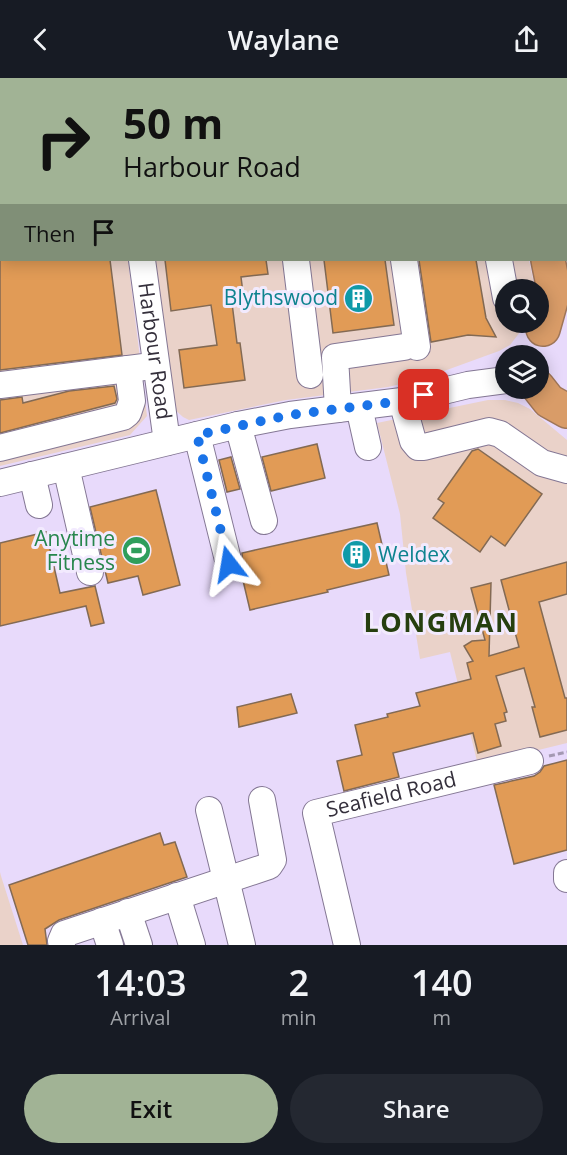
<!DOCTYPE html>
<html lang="en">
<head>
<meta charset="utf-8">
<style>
  :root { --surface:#171b24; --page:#242831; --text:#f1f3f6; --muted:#9ea1a6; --accent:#a1b395 }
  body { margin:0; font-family:"Open Sans",sans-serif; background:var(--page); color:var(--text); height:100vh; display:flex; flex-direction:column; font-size:22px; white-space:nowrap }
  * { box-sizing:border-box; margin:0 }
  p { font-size:20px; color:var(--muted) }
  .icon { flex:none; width:33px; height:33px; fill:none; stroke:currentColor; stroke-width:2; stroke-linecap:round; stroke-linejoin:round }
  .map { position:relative; height:867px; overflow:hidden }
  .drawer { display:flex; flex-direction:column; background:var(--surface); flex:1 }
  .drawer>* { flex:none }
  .top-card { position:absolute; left:0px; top:0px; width:567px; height:183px; box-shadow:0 3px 15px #0003; background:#a1b395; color:#111; overflow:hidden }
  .tools { position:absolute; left:495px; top:201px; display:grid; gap:12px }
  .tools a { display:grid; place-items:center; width:54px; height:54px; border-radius:50%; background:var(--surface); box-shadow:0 3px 15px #0003; font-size:30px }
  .pin { position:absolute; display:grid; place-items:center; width:51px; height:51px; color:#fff; margin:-26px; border-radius:12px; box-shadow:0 3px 9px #0006 }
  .me { position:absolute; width:66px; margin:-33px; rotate:346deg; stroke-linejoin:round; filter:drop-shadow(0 0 4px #0008) }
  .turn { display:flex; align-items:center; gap:21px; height:126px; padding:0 24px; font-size:27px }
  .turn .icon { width:78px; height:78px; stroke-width:2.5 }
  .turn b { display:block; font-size:42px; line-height:51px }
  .then { display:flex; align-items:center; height:57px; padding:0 24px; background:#0003; gap:12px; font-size:22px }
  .eta { display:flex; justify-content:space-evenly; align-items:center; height:102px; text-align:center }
  .eta b { font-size:36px; font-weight:600; line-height:42px }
  .button { display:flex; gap:12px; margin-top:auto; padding:12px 24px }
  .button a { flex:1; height:69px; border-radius:36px; background:var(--accent); color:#111; font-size:24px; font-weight:600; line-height:69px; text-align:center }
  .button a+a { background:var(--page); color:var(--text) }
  header { display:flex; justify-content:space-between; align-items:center; height:78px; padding:0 24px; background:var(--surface); font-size:27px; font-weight:600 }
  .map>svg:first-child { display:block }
  .commercial { fill:#ead2c9 }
  .building { fill:#e19b56; stroke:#836a54; stroke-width:1.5 }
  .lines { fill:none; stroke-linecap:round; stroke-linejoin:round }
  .minor-casing { stroke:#847794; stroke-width:28 }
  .highway-casing { stroke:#9f7658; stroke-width:36 }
  .path { stroke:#a499b2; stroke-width:3; stroke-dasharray:6 3; stroke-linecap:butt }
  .minor { stroke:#fff; stroke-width:26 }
  .highway { stroke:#d99c68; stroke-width:33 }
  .route { stroke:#1a73e8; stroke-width:10; stroke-dasharray:0 18 }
  .labels { text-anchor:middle; stroke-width:6; stroke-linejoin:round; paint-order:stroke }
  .culture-label { font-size:21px; fill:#0d838f; stroke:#f2eafe; text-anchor:end }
  .street-label { font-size:21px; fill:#342f3b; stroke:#f2eafe }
  .leisure-label { font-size:21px; fill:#27864d; stroke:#f2eafe; text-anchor:end }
  .district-label { font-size:27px; font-weight:bold; letter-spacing:1.5px; fill:#263f0f; stroke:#f2eafe }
</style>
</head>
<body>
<header><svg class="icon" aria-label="back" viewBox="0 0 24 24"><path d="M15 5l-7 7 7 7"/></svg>Waylane<svg class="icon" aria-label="share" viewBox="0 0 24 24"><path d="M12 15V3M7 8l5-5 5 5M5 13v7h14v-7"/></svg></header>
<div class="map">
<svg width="567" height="867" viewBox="0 0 567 867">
  <rect width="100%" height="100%" fill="#e8dafb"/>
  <g class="commercial">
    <path d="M0 0H495V1L2 2V182H128L147 338 130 357 0 388Z"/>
    <path d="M154 182H529L535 211 506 212V244L527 245 510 267 499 273 422 301 388 309 286 322 189 342 183 339 174 331Z"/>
    <path d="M488 322H505L518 325 530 331 567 362V665L478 687 450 574 420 581 406 495 400 436 377 345Z"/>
    <path d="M0 794 1 798 23 867H0Z"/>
  </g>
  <g class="building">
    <path d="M0 182H110L122 277 0 292Z"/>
    <path d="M165 182H266L268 196 241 199 244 223 232 225 237 265H240L245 302 184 310 179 272 217 267 211 227 171 233Z"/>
    <path d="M324 182H385L394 247 333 255Z"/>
    <path d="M419 182H476L486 240 496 259 468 257 431 264Z"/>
    <path d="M114 308 117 321 115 325 0 355V322L22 319 23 325 69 313Z"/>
    <path d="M317 366 325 400 271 413 262 379Z"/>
    <path d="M478 371 542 416 505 468 491 458 480 474 433 440 444 425 438 421 472 373Z"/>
    <path d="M231 379 240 411 227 414 219 382Z"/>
    <path d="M156 412 180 507 143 517 138 498 108 505 90 429Z"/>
    <path d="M377 445 389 497 327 512 328 514 250 532 241 494 243 490 242 475Z"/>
    <path d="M46 454 60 515 95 508 104 545 91 548 86 528 0 548V465Z"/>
    <path d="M567 484V516L539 524 565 620H567V652L540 659 532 629H535L524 590 496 598 507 634 504 635 506 643 495 646 501 668 478 675 473 655 393 675 399 699 344 713 337 683 362 677 355 647 388 639 387 636 420 628 416 615 471 601 467 585 473 583 464 568 472 563 485 562 471 510 491 505 489 578 519 569 501 502Z"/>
    <path d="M291 616 297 635 239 649 237 629Z"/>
    <path d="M567 682V772L514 786 494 707 534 698 540 694 544 688Z"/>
    <path d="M160 755 164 767 175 764 187 799 59 842 45 851 47 867H28L9 807Z"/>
  </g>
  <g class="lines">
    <defs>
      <g id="minor">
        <path d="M91 0V2"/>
        <path d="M171 0V2"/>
        <path d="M302 0V2"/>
        <path d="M429 0V2"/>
        <path d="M0 2 11 0"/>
        <path id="s1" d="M142 182 167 364"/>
        <path d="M296 182 310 297"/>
        <path d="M404 182 417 269"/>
        <path d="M499 182 506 220"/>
        <path d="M0 307 144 289"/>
        <path d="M402 323 413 363 418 369H424L489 353 500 356 542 385 567 392"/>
        <path d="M359 329 368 369"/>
        <path d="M338 331 335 279 404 269"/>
        <path d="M238 347 264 443"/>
        <path d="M197 357 229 486"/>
        <path d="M0 370 123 339 128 335 132 323 128 291"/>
        <path d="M66 389 90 494"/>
        <path d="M32 397 39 427"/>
        <path d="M0 405 238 347 290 337 402 323 468 307 506 302"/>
        <path d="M209 732 242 867"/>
        <path d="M567 795V801"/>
        <path d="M177 818 192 867"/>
        <path d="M128 834 139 867"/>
        <path d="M102 843 110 867"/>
        <path d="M62 867 61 863 64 856 269 788 273 782 262 722"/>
        <path id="s2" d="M347 867 316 735 530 683"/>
      </g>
      <g id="highway">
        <path d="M512 0V2"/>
        <path d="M539 0V2"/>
        <path d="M566 131 567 138"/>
        <path d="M543 251 554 212 548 182"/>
        <path d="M538 309 549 323 567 333"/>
      </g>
    </defs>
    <use href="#minor" class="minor-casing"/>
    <use href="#highway" class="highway-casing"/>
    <g class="path">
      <path d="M566 42 567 49"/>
      <path d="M549 678 567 674"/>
    </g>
    <use href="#minor" class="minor"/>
    <use href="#highway" class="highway"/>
  </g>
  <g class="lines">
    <path class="route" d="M229 486 197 357 290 337 402 323 424 317"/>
  </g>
  <defs>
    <symbol id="building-disc" viewBox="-11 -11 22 22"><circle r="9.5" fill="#0f9aa8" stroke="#f2eafe"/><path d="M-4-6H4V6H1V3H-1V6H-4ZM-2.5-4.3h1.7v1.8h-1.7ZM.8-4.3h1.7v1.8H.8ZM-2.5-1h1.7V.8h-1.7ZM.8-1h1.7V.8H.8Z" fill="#fff"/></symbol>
    <symbol id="stadium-disc" viewBox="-11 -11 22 22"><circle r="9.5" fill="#2e9e5b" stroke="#f2eafe"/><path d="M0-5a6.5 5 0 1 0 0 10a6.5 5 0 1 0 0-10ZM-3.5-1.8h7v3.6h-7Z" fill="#fff"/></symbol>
  </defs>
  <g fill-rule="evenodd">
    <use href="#building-disc" x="342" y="204" width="33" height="33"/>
    <use href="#stadium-disc" x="120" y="456" width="33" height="33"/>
    <use href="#building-disc" x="340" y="460" width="33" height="33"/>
  </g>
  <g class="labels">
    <g class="culture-label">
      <text x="338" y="227">Blythswood</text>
      <text x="378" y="484" text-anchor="start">Weldex</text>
    </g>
    <g class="street-label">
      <text dy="7" stroke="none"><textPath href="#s1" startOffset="92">Harbour Road</textPath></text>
      <text dy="7" stroke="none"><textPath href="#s2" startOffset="213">Seafield Road</textPath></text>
    </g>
    <g class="leisure-label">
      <text x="115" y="468">Anytime<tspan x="115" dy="24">Fitness</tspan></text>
    </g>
    <g class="district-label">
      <text x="441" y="554">LONGMAN</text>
    </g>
  </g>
</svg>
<div class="tools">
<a><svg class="icon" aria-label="search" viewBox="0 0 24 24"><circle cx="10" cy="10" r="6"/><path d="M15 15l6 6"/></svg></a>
<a><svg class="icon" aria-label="layers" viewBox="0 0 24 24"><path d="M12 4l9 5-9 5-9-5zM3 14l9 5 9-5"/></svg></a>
</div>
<div class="pin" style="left:424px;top:317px;background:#d93025"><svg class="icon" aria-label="arrive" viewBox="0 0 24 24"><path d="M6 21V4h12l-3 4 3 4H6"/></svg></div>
<svg class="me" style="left:229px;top:486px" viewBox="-20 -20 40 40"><path d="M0-17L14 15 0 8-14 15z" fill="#1a73e8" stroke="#fff" stroke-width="4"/></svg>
<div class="top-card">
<div class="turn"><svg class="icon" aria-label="right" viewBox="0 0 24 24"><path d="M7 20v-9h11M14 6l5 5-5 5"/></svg><div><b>50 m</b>Harbour Road</div></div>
<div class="then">Then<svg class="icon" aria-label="arrive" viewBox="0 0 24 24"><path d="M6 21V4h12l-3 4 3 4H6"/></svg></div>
</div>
</div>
<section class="drawer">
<div class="eta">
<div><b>14:03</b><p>Arrival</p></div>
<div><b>2</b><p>min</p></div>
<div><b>140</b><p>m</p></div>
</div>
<div class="button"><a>Exit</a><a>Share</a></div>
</section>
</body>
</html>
